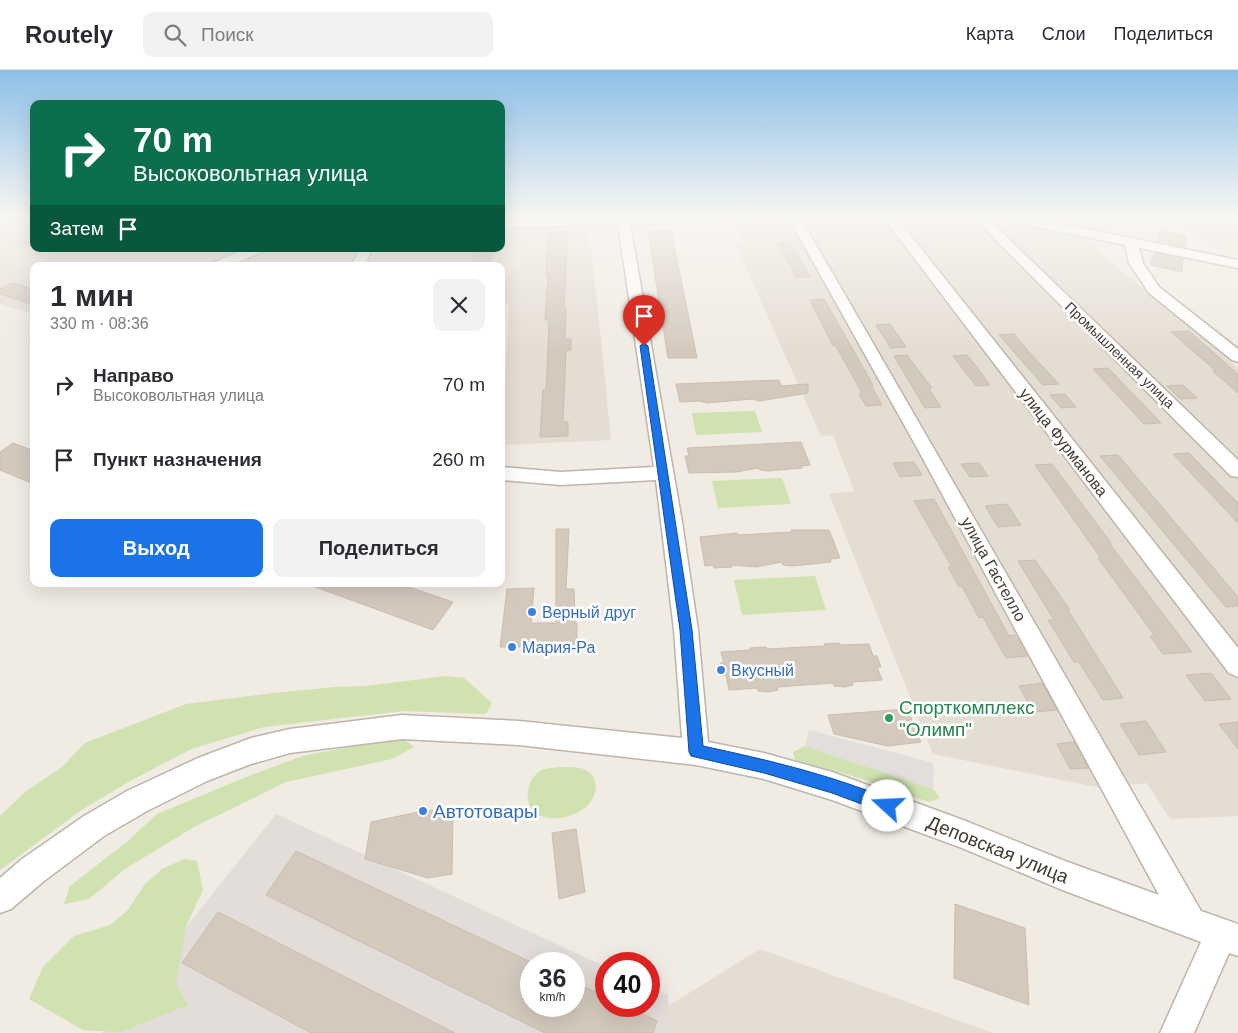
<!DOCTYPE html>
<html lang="ru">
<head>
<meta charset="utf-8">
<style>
  :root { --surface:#fff; --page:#f2f2f3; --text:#2b2b33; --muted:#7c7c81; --line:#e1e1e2; --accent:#1a73e8 }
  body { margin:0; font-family:Arial,sans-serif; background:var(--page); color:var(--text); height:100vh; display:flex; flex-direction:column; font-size:19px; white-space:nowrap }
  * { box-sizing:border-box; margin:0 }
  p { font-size:16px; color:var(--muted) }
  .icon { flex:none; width:28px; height:28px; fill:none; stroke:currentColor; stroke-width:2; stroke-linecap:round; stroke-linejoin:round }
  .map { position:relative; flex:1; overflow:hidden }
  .side { position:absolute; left:30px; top:192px; width:475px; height:325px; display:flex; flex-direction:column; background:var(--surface); border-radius:10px; box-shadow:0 5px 20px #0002 }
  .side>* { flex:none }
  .hud { position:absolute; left:30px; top:30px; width:475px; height:152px; border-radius:10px; box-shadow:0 5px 20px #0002; background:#0b6e4f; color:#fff; overflow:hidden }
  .speed { position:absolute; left:520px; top:882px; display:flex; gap:10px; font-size:25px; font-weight:700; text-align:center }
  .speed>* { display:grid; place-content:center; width:65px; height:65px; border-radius:50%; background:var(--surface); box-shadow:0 5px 20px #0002; line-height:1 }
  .speed small { font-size:12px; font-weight:400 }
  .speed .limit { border:8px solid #d22; background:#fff; color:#111 }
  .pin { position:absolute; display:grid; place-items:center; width:42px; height:42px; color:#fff; margin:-51px -21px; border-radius:50% 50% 50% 0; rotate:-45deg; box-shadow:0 0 5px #0007 }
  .pin .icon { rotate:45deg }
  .me { position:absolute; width:55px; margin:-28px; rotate:290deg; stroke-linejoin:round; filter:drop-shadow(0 0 4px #0008) }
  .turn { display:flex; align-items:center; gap:18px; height:105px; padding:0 20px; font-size:22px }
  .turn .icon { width:65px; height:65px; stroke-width:2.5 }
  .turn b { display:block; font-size:35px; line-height:42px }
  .then { display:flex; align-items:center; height:48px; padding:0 20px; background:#0003; gap:10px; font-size:19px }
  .round { display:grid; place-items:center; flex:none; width:52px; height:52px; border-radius:10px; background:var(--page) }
  .head { display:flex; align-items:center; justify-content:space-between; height:85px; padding:0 20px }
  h1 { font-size:30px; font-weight:600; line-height:38px }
  .primary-button { display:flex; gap:10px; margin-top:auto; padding:10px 20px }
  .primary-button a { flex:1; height:58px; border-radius:10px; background:var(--accent); color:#fff; font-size:20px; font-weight:600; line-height:58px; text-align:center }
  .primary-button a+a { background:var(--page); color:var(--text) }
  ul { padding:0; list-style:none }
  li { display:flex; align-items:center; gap:15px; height:75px; padding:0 20px }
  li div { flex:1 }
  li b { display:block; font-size:19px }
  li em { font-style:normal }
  header { display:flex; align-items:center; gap:30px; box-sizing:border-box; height:70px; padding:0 25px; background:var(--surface); border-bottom:1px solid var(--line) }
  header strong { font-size:24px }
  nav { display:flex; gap:28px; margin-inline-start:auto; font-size:18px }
  .search { width:350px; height:45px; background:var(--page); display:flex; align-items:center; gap:12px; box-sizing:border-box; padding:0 18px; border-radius:10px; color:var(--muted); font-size:19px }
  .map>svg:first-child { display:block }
  .residential { fill:#e4ddd2 }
  .industrial { fill:#e2ddd8; fill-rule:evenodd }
  .green { fill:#cfe2af }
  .parking { fill:#e1dedc }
  .building { fill:#d4c9bd; stroke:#cbbdae }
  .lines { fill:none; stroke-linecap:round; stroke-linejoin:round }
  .minor-casing { stroke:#beb5aa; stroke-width:3 }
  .minor { fill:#fff; fill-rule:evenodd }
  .route { fill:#1a73e8; stroke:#114b97 }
  .shop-dot { fill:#3f7fe0; stroke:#fff; stroke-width:2 }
  .leisure-dot { fill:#2e9e5b; stroke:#fff; stroke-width:2 }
  .labels { text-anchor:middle; stroke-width:5; stroke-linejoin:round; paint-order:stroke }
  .far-street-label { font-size:14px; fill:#423b34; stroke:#fff }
  .street-label { font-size:16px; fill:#423b34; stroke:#fff }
  .shop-label { font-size:16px; fill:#366cbe; stroke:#fff; text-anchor:start }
  .near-leisure-label { font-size:19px; fill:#27864d; stroke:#fff; text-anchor:start }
  .near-shop-label { font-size:19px; fill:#366cbe; stroke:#fff; text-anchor:start }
  .near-street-label { font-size:19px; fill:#423b34; stroke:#fff }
</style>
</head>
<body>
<header>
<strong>Routely</strong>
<div class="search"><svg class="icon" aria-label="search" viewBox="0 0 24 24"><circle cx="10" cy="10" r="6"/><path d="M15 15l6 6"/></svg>Поиск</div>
<nav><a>Карта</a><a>Слои</a><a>Поделиться</a></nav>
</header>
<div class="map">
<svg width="1238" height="963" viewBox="0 0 1238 963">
  <rect width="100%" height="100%" fill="#f0ebe3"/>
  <g class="residential">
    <path d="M0 147H34V179H501V147H586L595 211 611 370 502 375 509 233H501V196H34V244L0 234Z"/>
    <path d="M864 147H966L976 157 1033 155 1046 158 1058 165 1078 164 1238 298V746L1170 749 1147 713 1101 718 933 684 829 424 854 421 833 365 821 366 735 173 743 172 734 154Z"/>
    <path d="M1169 147H1238V179H1217Z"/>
    <path d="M760 879 993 963H669L668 936Z"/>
  </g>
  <path class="industrial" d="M276 744 606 897V936H649V916L668 925 669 963H102ZM531 894H574V936H531Z"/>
  <g class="green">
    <path d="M755 341 762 362 696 365 692 343Z"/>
    <path d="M782 408 791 434 718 438 712 411Z"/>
    <path d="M815 506 826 540 742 545 734 510Z"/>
    <path d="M446 606 464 608 492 633 486 644 404 641 342 648 264 657 191 679 130 711 80 741 0 800V746L25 722 62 697 85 673 186 634 273 623 335 617 366 616Z"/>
    <path d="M405 669 414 677 392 689 286 712 194 757 125 799 89 829 64 834 70 816 128 771 157 744 246 707 303 686 369 673Z"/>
    <path d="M805 676 933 719 940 728 929 732 859 708 795 690 793 682Z"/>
    <path d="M559 697C568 697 582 696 589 702 592 704 594 708 595 711 601 738 565 753 544 747 522 742 524 711 540 701 545 698 553 698 559 697Z"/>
    <path d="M184 789 197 791 203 820 186 856 176 913 188 935 121 962 83 960 29 929 43 897 74 866 110 855 128 840 145 814 162 799Z"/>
  </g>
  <path class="parking" d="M809 660 934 693 933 719 805 676Z"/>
  <g class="building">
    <path d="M671 160 697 288H668L648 162Z"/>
    <path d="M1160 160 1186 166 1185 177 1157 171Z"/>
    <path d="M568 162 564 238H566L565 269H571V280H566L563 352H568V366L540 367 543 320H546L548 281 549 250H545L548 206H546L548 163Z"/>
    <path d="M790 172 802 192 810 207H796L777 173Z"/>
    <path d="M475 180H493L490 196H472Z"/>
    <path d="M1154 183 1183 189 1182 202 1150 195Z"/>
    <path d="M12 213 34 219V235L0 224V219Z"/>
    <path d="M824 229 873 315H871L882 335 866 336 859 324 862 323 836 276H833L810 230Z"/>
    <path d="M890 254 906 277 891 278 876 255Z"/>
    <path d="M1189 261 1238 304V323L1213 301H1216L1171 262Z"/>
    <path d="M1014 264 1030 283 1059 314 1043 315 999 265Z"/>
    <path d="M907 285 932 318 929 319 941 337 925 338 894 286Z"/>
    <path d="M967 285 976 296 990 315 976 316 953 286Z"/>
    <path d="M1108 298 1140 331 1161 353 1144 354 1093 299Z"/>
    <path d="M779 310 781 316 808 314V323L759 331 752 329 707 333 700 331 680 332 676 314Z"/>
    <path d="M1183 315 1197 328 1180 329 1167 316Z"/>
    <path d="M1065 324 1076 337 1061 338 1050 325Z"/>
    <path d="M801 372 810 395 801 396 802 398 768 401 760 400 759 398 736 402 689 403 685 386H689L687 378Z"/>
    <path d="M13 373 34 381V414L0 400V382Z"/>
    <path d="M1189 383 1238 433V453L1173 384Z"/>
    <path d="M1118 385 1238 527V536L1226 537 1100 386Z"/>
    <path d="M914 392 922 405 900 407 893 393Z"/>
    <path d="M979 393 988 406 970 407 961 394Z"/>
    <path d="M1052 394 1111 473H1109L1192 582 1163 584 1150 566H1155L1098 488 1100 487 1035 395Z"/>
    <path d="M934 429 1009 566 1015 565 1027 586 1006 588 983 547 979 548 962 516 959 517 948 497H952L914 431Z"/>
    <path d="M1007 434 1021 455 998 457 985 436Z"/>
    <path d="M556 459H569L566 519H574L575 553H577V576L500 577 507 519 534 518 531 553H556Z"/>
    <path d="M791 460H829L840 488 830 489 831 492 792 496 783 495 782 492 756 497 732 495V497L714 498 713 495 705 496 700 467 737 463 738 465 792 462Z"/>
    <path d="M1035 490 1070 540H1068L1123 628 1103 630 1079 592H1074L1048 550H1054L1018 491Z"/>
    <path d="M310 514H400L453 532 433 560 310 515Z"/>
    <path d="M839 573 840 575 869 574 873 586H877L881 597H877L882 610 852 612 853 615 844 617 834 616 833 613 777 617 778 620 768 622 758 621 757 618 729 620 726 605H722L720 593H724L721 582 751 580 750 578 766 577 767 579 825 576 824 574Z"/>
    <path d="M1211 603 1231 629 1205 631 1186 605Z"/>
    <path d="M1042 613 1057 640 1033 642 1019 616Z"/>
    <path d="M907 639 921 672 888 676 834 664 828 645Z"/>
    <path d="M1146 651 1166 682 1139 685 1120 654Z"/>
    <path d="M1238 652V679L1219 654Z"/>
    <path d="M1074 672 1088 698 1070 699 1057 674Z"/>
    <path d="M453 739 452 804 428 808 365 789 371 752 423 741Z"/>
    <path d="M576 759 585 822 559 829 552 763Z"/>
    <path d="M296 781 531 892V936H574V912L606 927V936H626L657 951 653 963H545L266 825Z"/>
    <path d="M955 834 1025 858 1029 935 954 908Z"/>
    <path d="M218 842 455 963H311L182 893Z"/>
  </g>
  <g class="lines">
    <defs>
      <g id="minor">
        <path d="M595 147H726L720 151 630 154 682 452 698 560 708 672 764 683 832 702 963 750 1065 791 1159 825 916 376 788 147H800L1201 841 1238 854V886L1229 883 1194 963H1160L1201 872 1065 821 962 778 832 730 764 709 696 695 519 675 402 669 290 683 251 694 207 711 147 741 104 766 44 811 11 839 0 843V808L22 789 84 746 127 721 198 688 251 668 290 659 402 645 519 651 682 668 674 560 656 410 561 415 501 410V397L561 402 654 397 618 154 501 158V150Z"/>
        <path d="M883 147H896L1238 578V607L1229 603Z"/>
        <path d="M973 147H986L1238 390V407L1231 406Z"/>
        <path d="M1003 147H1029L1238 190V198L1139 178 1143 193 1159 217 1238 279V292L1232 290 1149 223 1129 193 1125 175 1009 151Z"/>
        <path d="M246 179H263L262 182 228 196H210L212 193Z"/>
        <path d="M360 179H372L365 196H351Z"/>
      </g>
    </defs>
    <use href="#minor" class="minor-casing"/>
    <use href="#minor" class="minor"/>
  </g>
  <linearGradient id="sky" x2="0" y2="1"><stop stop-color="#8cc0e8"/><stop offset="0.52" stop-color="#f8f6f2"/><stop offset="1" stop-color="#f8f6f2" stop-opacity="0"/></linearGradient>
  <rect width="1238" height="282" fill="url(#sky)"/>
  <path class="route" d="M644 273 648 276 692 560 703 676C768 690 832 705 894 731L896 736 894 742 888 744 832 723 764 703 691 686 689 682 680 560 640 276Z"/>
  <g class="shop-dot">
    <circle cx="532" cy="542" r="5"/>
    <circle cx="512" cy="577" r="5"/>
    <circle cx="721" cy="600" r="5"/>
    <circle cx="423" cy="741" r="5"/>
  </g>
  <circle class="leisure-dot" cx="889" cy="648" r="5"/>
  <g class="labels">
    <g class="far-street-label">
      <text transform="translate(1120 285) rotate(44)" y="5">Промышленная улица</text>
    </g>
    <g class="street-label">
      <text transform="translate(1064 372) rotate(52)" y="6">улица Фурманова</text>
      <text transform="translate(994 499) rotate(61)" y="6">улица Гастелло</text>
    </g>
    <g class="shop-label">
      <text x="542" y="548">Верный друг</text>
      <text x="522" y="583">Мария-Ра</text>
      <text x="731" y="606">Вкусный</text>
    </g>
    <g class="near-leisure-label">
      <text x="899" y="644">Спорткомплекс<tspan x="899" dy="22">"Олимп"</tspan></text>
    </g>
    <g class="near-shop-label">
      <text x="433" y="748">Автотовары</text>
    </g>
    <g class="near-street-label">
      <text transform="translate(998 779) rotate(22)" y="7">Деповская улица</text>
    </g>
  </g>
</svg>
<div class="speed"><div>36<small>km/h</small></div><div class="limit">40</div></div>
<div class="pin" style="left:644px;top:276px;background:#d93025"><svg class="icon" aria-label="arrive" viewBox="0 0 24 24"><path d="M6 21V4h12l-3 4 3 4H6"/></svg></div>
<svg class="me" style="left:888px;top:736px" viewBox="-20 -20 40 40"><circle r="19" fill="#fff"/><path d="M0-13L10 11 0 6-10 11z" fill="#1a73e8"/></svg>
<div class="hud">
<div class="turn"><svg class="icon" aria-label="right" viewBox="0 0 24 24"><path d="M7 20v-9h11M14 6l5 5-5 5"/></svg><div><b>70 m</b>Высоковольтная улица</div></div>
<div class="then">Затем<svg class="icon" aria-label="arrive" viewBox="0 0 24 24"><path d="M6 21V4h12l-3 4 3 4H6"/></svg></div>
</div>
<section class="side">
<div class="head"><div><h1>1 мин</h1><p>330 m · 08:36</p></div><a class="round"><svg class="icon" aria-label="close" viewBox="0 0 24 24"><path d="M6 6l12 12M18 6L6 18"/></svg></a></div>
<ul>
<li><svg class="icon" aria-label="right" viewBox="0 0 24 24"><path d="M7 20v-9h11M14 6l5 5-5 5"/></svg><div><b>Направо</b><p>Высоковольтная улица</p></div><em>70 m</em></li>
<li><svg class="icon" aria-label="arrive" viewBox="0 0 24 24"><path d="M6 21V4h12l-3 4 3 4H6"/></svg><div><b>Пункт назначения</b></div><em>260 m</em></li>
</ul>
<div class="primary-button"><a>Выход</a><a>Поделиться</a></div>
</section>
</div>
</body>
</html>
